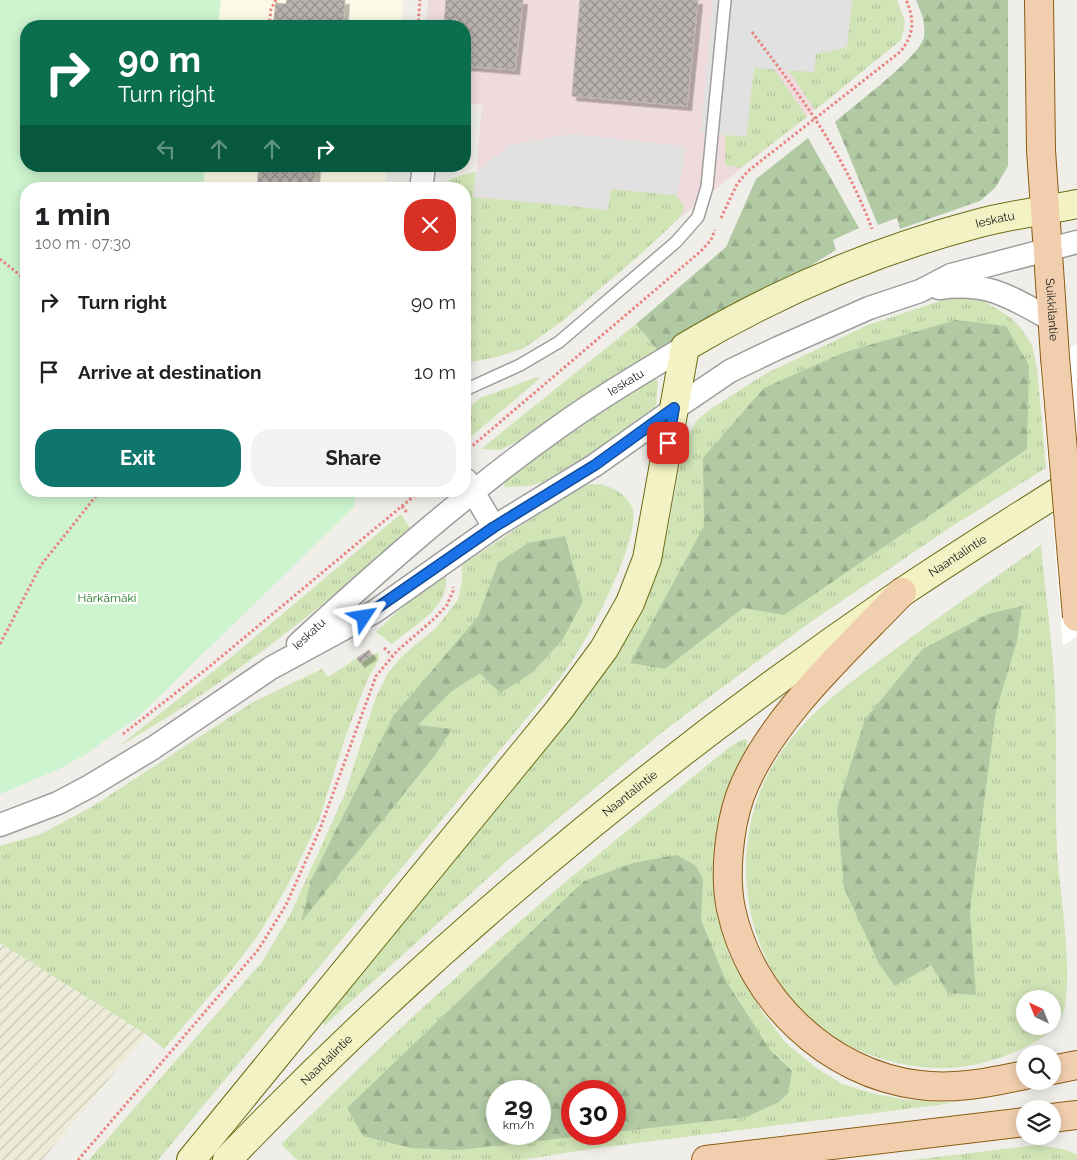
<!DOCTYPE html>
<html lang="en">
<head>
<meta charset="utf-8">
<style>
  :root { --surface:#fff; --page:#f2f2f2; --text:#202124; --muted:#757577; --accent:#0f766e }
  body { margin:0; font-family:Raleway,sans-serif; background:var(--page); color:var(--text); height:100vh; display:flex; flex-direction:column; font-size:19px; white-space:nowrap }
  * { box-sizing:border-box; margin:0 }
  p { font-size:16px; color:var(--muted) }
  .icon { flex:none; width:28px; height:28px; fill:none; stroke:currentColor; stroke-width:2; stroke-linecap:round; stroke-linejoin:round }
  .map { position:relative; flex:1; overflow:hidden }
  .drawer { position:absolute; left:20px; top:182px; width:451px; height:315px; display:flex; flex-direction:column; background:var(--surface); border-radius:20px; box-shadow:0 2px 12px #0003 }
  .drawer>* { flex:none }
  .top-card { position:absolute; left:20px; top:20px; width:451px; height:152px; border-radius:20px; box-shadow:0 2px 12px #0003; background:#0b6e4f; color:#fff; overflow:hidden }
  .needle { width:32px; rotate:317deg }
  .controls { position:absolute; left:1016px; top:990px; display:grid; gap:10px }
  .controls a { display:grid; place-items:center; width:45px; height:45px; border-radius:50%; background:var(--surface); box-shadow:0 2px 12px #0003; font-size:25px }
  .speed { position:absolute; left:486px; top:1080px; display:flex; gap:10px; font-size:25px; font-weight:700; text-align:center }
  .speed>* { display:grid; place-content:center; width:65px; height:65px; border-radius:50%; background:var(--surface); box-shadow:0 2px 12px #0003; line-height:1 }
  .speed small { font-size:12px; font-weight:400 }
  .speed .limit { border:8px solid #d22; background:#fff; color:#111 }
  .pin { position:absolute; display:grid; place-items:center; width:42px; height:42px; color:#fff; margin:-21px; border-radius:10px; box-shadow:0 2px 8px #0006 }
  .me { position:absolute; width:55px; margin:-28px; rotate:57deg; stroke-linejoin:round; filter:drop-shadow(0 0 4px #0008) }
  .turn { display:flex; align-items:center; gap:18px; height:105px; padding:0 15px; font-size:22px }
  .turn .icon { width:65px; height:65px; stroke-width:2.5 }
  .turn b { display:block; font-size:35px; line-height:42px }
  .lanes { display:flex; align-items:center; height:48px; padding:0 15px; background:#0003; justify-content:center; gap:25px; direction:ltr }
  .lanes .off { opacity:.35 }
  .round { display:grid; place-items:center; flex:none; width:52px; height:52px; border-radius:20px; background:var(--page) }
  .head { display:flex; align-items:center; justify-content:space-between; height:85px; padding:0 15px }
  h1 { font-size:30px; font-weight:700; line-height:38px }
  .button { display:flex; gap:10px; margin-top:auto; padding:10px 15px }
  .button a { flex:1; height:58px; border-radius:20px; background:var(--accent); color:#fff; font-size:20px; font-weight:700; line-height:58px; text-align:center }
  .button a+a { background:var(--page); color:var(--text) }
  ul { padding:0; list-style:none }
  li { display:flex; align-items:center; gap:15px; height:70px; padding:0 15px }
  li div { flex:1 }
  li b { display:block; font-size:19px }
  li em { font-style:normal }
  .map>svg:first-child { display:block }
  .commercial { fill:#efdbdc }
  .education { fill:#fcfae7 }
  .farmland { fill:url(#farmland-furrows) }
  .grass { fill:url(#grass-tufts); fill-rule:evenodd }
  .forest { fill:url(#forest-firs); fill-rule:evenodd }
  .park { fill:#cdf4ce }
  .parking { fill:#e1e1e1 }
  .pier { fill:#fff }
  .building { fill:url(#building-cross-hatch); stroke:#c0b5ad; filter:url(#shadow) }
  .lines { fill:none; stroke-linecap:round; stroke-linejoin:round }
  .service-casing { stroke:#9e9e9e; stroke-width:14 }
  .minor-casing { stroke:#9e9e9e; stroke-width:25 }
  .secondary-casing { stroke:#6a6d13; stroke-width:30 }
  .primary-casing { stroke:#8c5c13; stroke-width:30 }
  .path { stroke:#e98582; stroke-width:3; stroke-dasharray:2.5 2.5; stroke-linecap:butt }
  .service { stroke:#fff; stroke-width:11 }
  .minor { stroke:#fff; stroke-width:22 }
  .secondary { stroke:#f3f2c5; stroke-width:28 }
  .primary { stroke:#f1cfae; stroke-width:28 }
  .primary-bridge-casing { stroke:#8c5c13; stroke-width:30; stroke-linecap:butt }
  .primary-bridge { stroke:#f1cfae; stroke-width:28 }
  .route-casing { stroke:#114b97; stroke-width:12 }
  .route { stroke:#1a73e8; stroke-width:9 }
  .labels { text-anchor:middle; stroke-width:4.5; stroke-linejoin:round; paint-order:stroke }
  .street-label { font-size:12px; fill:#212121; stroke:#fff }
  .park-label { font-size:12px; fill:#1a741c; stroke:#fff }
</style>
</head>
<body>
<div class="map">
<svg width="1077" height="1160" viewBox="0 0 1077 1160">
  <defs>
    <pattern id="farmland-furrows" width="10" height="10" patternUnits="userSpaceOnUse" patternTransform="scale(1.25)"><rect width="10" height="10" fill="#ececd8"/><path d="M-1 1l2-2M0 10L10 0M9 11l2-2" fill="none" stroke="#cacab9"/></pattern>
    <pattern id="grass-tufts" width="24" height="20" patternUnits="userSpaceOnUse" patternTransform="scale(1.25)"><rect width="24" height="20" fill="#d0e4b6"/><path d="M3 7l-1-3M5 7V3M7 7l1-3M15 17l-1-3M17 17v-4M19 17l1-3" fill="none" stroke="#b2c39c"/></pattern>
    <pattern id="forest-firs" width="22" height="20" patternUnits="userSpaceOnUse" patternTransform="scale(1.25)"><rect width="22" height="20" fill="#b2caa4"/><path d="M5 1l3.5 6h-7zM16 11l3.5 6h-7z" fill="#99ad8d"/></pattern>
    <pattern id="building-cross-hatch" width="8" height="8" patternUnits="userSpaceOnUse" patternTransform="scale(1.25)"><rect width="8" height="8" fill="#bab3af"/><path d="M0 0l8 8M0 8l8-8" fill="none" stroke="#97918e"/></pattern>
    <filter id="shadow"><feDropShadow dx="4.5" dy="4.5" stdDeviation="0" flood-color="#0004"/></filter>
  </defs>
  <rect width="100%" height="100%" fill="#f0eee9"/>
  <path class="commercial" d="M428 0H897L905 22 901 40 895 45 676 221 643 252 561 322 524 348 497 357 465 363V189L476 176 482 105 465 103V26H426Z"/>
  <g class="education">
    <path d="M221 0H403L401 26H218Z"/>
    <path d="M205 166H387L385 189H203Z"/>
  </g>
  <path class="farmland" d="M0 943 146 1034 42 1160H0Z"/>
  <g class="grass">
    <path d="M852 0H897L905 22 901 40 815 110 788 70 814 72 816 54 847 47Z"/>
    <path d="M754 68 774 69 807 117 740 168 725 165V134L746 136Z"/>
    <path d="M476 172 473 197 608 209 610 189 676 195 684 206 683 212 676 221 643 252 561 322 524 348 497 357 465 363V189H438C448 177 462 175 476 172Z"/>
    <path d="M962 296 980 299 1010 317 1020 327 1032 345 1037 368 1046 468 954 525 812 621 665 730 508 860 325 1025 322 1022 384 942 586 699 635 624 650 584 668 530 684 442 697 420 709 410 765 374 868 325 943 300Z"/>
    <path d="M636 324 660 353 521 440 500 450 481 449Z"/>
    <path d="M537 377 539 378 537 381 467 440 465 438V412L480 398Z"/>
    <path d="M655 378 658 382 656 405 645 420 543 482 529 486 507 487 504 486 505 481 583 421Z"/>
    <path d="M600 484C614 488 625 493 632 507 643 530 596 623 582 645 575 656 568 667 561 677L158 1160H89L262 962 290 915 344 796 376 697 388 673 401 657 436 628 458 600 462 582V565L573 491 585 485Z"/>
    <path d="M401 514 412 531C319 607 225 687 119 746L235 654Z"/>
    <path d="M1041 545C1045 589 1051 633 1054 676 1058 734 1054 792 1057 850 1059 889 1077 989 1060 1021 1049 1038 1020 1050 1002 1057 962 1071 927 1071 886 1060 864 1053 842 1045 824 1031 739 966 721 838 782 751 811 709 854 680 894 650 943 614 992 580 1041 545ZM1025 999H1052V1026H1025Z"/>
    <path d="M446 576C450 608 414 625 392 644L376 632C398 611 419 590 446 576Z"/>
    <path d="M378 652 379 659 368 678 346 735 319 820 290 881 259 934 234 967 164 1049 146 1034 0 943V846L41 834 93 806 253 702 322 669 328 677 357 658 360 663Z"/>
    <path d="M744 739 747 740 749 749 716 889 721 925 729 955 747 986 763 1013 786 1043 815 1067 842 1084 875 1094 909 1100 953 1103 590 1149 522 1160H297L281 1144C322 1105 362 1064 403 1026 508 928 619 836 731 746ZM498 1091H540V1134H498ZM572 1091H615V1134H572Z"/>
    <path d="M1036 1145C1049 1147 1065 1148 1077 1155V1160H912Z"/>
  </g>
  <g class="forest">
    <path d="M916 0H1008V166L995 188 980 201 900 229 897 218 878 225 835 122C853 106 920 57 924 37 926 23 921 12 916 0Z"/>
    <path d="M808 138 859 228 833 240 836 250 775 288 660 353 636 324 726 247 756 179Z"/>
    <path d="M956 320 1006 326 1029 365 1027 449 784 615 743 608 665 669 630 663 704 526 703 458 764 388 845 352Z"/>
    <path d="M565 536 583 601 563 639 533 672 500 693 480 673 452 691 418 725 452 729 435 755 301 922 311 880 393 716 478 617 498 563 528 543Z"/>
    <path d="M1022 606 1017 641 996 711 970 911 976 995 948 993 931 965 895 986 879 964 844 888 837 808 865 719 923 649 988 614Z"/>
    <path d="M676 855 695 865 703 879 701 920 726 981 770 1050 792 1071 788 1093 779 1102 746 1117 615 1132V1091H572V1134H600L458 1150 411 1148 363 1136 347 1108 584 881 633 863ZM540 1091V1134H498V1091Z"/>
  </g>
  <path class="park" d="M0 0H221L218 26H26V166H205L203 189H26V491H356L354 507 138 717 83 756 55 771 0 794Z"/>
  <g class="parking">
    <path d="M713 0H852L847 47 816 54 814 72 754 68 746 137 701 132Z"/>
    <path d="M571 134 685 146 683 167 676 195 611 189 608 210 473 196 476 172 510 145Z"/>
  </g>
  <path class="pier" d="M1077 344V636L1063 646 1040 366Z"/>
  <g class="building">
    <path d="M287 0H345L343 24 365 26H273L276 3 286 4Z"/>
    <path d="M446 0H523L515 70 465 66V26H444Z"/>
    <path d="M580 0H698L687 106 572 96Z"/>
    <path d="M259 166H316L314 189H257Z"/>
    <path d="M369 650 372 655 360 663 357 658Z"/>
  </g>
  <g class="lines">
    <defs>
      <path id="service" d="M465 390 520 365 559 342 676 242 698 217 707 187 725 0"/>
      <g id="minor">
        <path d="M421 189 424 166"/>
        <path d="M939 288C989 281 1010 297 1052 320"/>
        <path d="M466 480 494 527"/>
        <path id="s1" d="M298 644C382 567 467 492 560 426 600 397 643 372 685 347"/>
        <path d="M0 825 58 803 90 786 153 748 271 668 374 612 494 527 595 465 674 409 730 371 778 348 869 308 920 291 951 275 1077 242"/>
      </g>
      <g id="secondary">
        <path id="s2" d="M191 1160 559 710 604 649 630 603 647 559 685 347C776 293 874 251 976 224 1009 215 1044 211 1077 204"/>
        <path id="s3" d="M227 1160C431 947 659 759 901 593 959 554 1018 517 1077 480"/>
      </g>
      <g id="primary">
        <path id="s4" d="M1039 0 1041 150 1055 357"/>
        <path d="M902 592C847 650 768 720 740 796 729 828 724 876 731 909 750 999 828 1074 919 1085 956 1090 990 1082 1025 1075"/>
        <path d="M1052 1070 1077 1065"/>
        <path d="M1052 1118 1077 1115"/>
        <path d="M706 1160 1025 1122"/>
      </g>
    </defs>
    <use href="#service" class="service-casing"/>
    <use href="#minor" class="minor-casing"/>
    <use href="#secondary" class="secondary-casing"/>
    <use href="#primary" class="primary-casing"/>
    <g class="path">
      <path d="M269 26 271 9 276 0"/>
      <path d="M418 26 420 0"/>
      <path d="M752 32C799 94 845 155 872 229"/>
      <path d="M721 218 737 184 748 171 900 52C914 35 915 20 906 0"/>
      <path d="M0 259 26 280"/>
      <path d="M465 452 701 251 711 240 715 230"/>
      <path d="M402 506 408 514"/>
      <path d="M0 644 41 565 100 491"/>
      <path d="M384 648 392 655"/>
      <path d="M123 734 209 667 420 491"/>
      <path d="M78 1160 258 950 286 905 320 829 376 676 397 651 435 618 447 605 453 591V587"/>
    </g>
    <use href="#service" class="service"/>
    <use href="#minor" class="minor"/>
    <use href="#secondary" class="secondary"/>
    <use href="#primary" class="primary"/>
    <defs>
      <path id="primary-bridge" d="M1055 357 1077 617"/>
    </defs>
    <use href="#primary-bridge" class="primary-bridge-casing"/>
    <use href="#primary-bridge" class="primary-bridge"/>
  </g>
  <g class="lines">
    <defs>
      <path id="route" d="M364 617 494 527 595 465 674 408 668 443"/>
    </defs>
    <use href="#route" class="route-casing"/>
    <use href="#route" class="route"/>
  </g>
  <g class="labels">
    <g class="street-label">
      <text dy="4" stroke="none"><textPath href="#s2" startOffset="1309">Ieskatu</textPath></text>
      <text dy="4" stroke="none"><textPath href="#s4" startOffset="310">Suikkilantie</textPath></text>
      <text dy="4" stroke="none"><textPath href="#s1" startOffset="420">Ieskatu</textPath></text>
      <text dy="4" stroke="none"><textPath href="#s3" startOffset="950">Naantalintie</textPath></text>
      <text transform="translate(309 634) rotate(-43)" y="4">Ieskatu</text>
      <text dy="4" stroke="none"><textPath href="#s3" startOffset="545">Naantalintie</textPath></text>
      <text dy="4" stroke="none"><textPath href="#s3" startOffset="141">Naantalintie</textPath></text>
    </g>
    <g class="park-label">
      <text x="107" y="602">Härkämäki</text>
    </g>
  </g>
</svg>
<div class="controls">
<a><svg class="needle" viewBox="-14 -14 28 28"><path d="M0-13l5 13h-10z" fill="#e53935"/><path d="M0 13l5-13h-10z" fill="#757577"/></svg></a>
<a><svg class="icon" aria-label="search" viewBox="0 0 24 24"><circle cx="10" cy="10" r="6"/><path d="M15 15l6 6"/></svg></a>
<a><svg class="icon" aria-label="layers" viewBox="0 0 24 24"><path d="M12 4l9 5-9 5-9-5zM3 14l9 5 9-5"/></svg></a>
</div>
<div class="speed"><div>29<small>km/h</small></div><div class="limit">30</div></div>
<div class="pin" style="left:668px;top:443px;background:#d93025"><svg class="icon" aria-label="arrive" viewBox="0 0 24 24"><path d="M6 21V4h12l-3 4 3 4H6"/></svg></div>
<svg class="me" style="left:364px;top:617px" viewBox="-20 -20 40 40"><path d="M0-17L14 15 0 8-14 15z" fill="#1a73e8" stroke="#fff" stroke-width="4"/></svg>
<div class="top-card">
<div class="turn"><svg class="icon" aria-label="right" viewBox="0 0 24 24"><path d="M7 20v-9h11M14 6l5 5-5 5"/></svg><div><b>90 m</b>Turn right</div></div>
<div class="lanes"><svg class="icon off" aria-label="left" viewBox="0 0 24 24"><path d="M17 20v-9H6M10 6l-5 5 5 5"/></svg><svg class="icon off" aria-label="ahead" viewBox="0 0 24 24"><path d="M12 20V5M6 11l6-6 6 6"/></svg><svg class="icon off" aria-label="ahead" viewBox="0 0 24 24"><path d="M12 20V5M6 11l6-6 6 6"/></svg><svg class="icon" aria-label="right" viewBox="0 0 24 24"><path d="M7 20v-9h11M14 6l5 5-5 5"/></svg></div>
</div>
<section class="drawer">
<div class="head"><div><h1>1 min</h1><p>100 m · 07:30</p></div><a class="round" style="background:#d93025;color:#fff"><svg class="icon" aria-label="close" viewBox="0 0 24 24"><path d="M6 6l12 12M18 6L6 18"/></svg></a></div>
<ul>
<li><svg class="icon" aria-label="right" viewBox="0 0 24 24"><path d="M7 20v-9h11M14 6l5 5-5 5"/></svg><div><b>Turn right</b></div><em>90 m</em></li>
<li><svg class="icon" aria-label="arrive" viewBox="0 0 24 24"><path d="M6 21V4h12l-3 4 3 4H6"/></svg><div><b>Arrive at destination</b></div><em>10 m</em></li>
</ul>
<div class="button"><a>Exit</a><a>Share</a></div>
</section>
</div>
</body>
</html>
